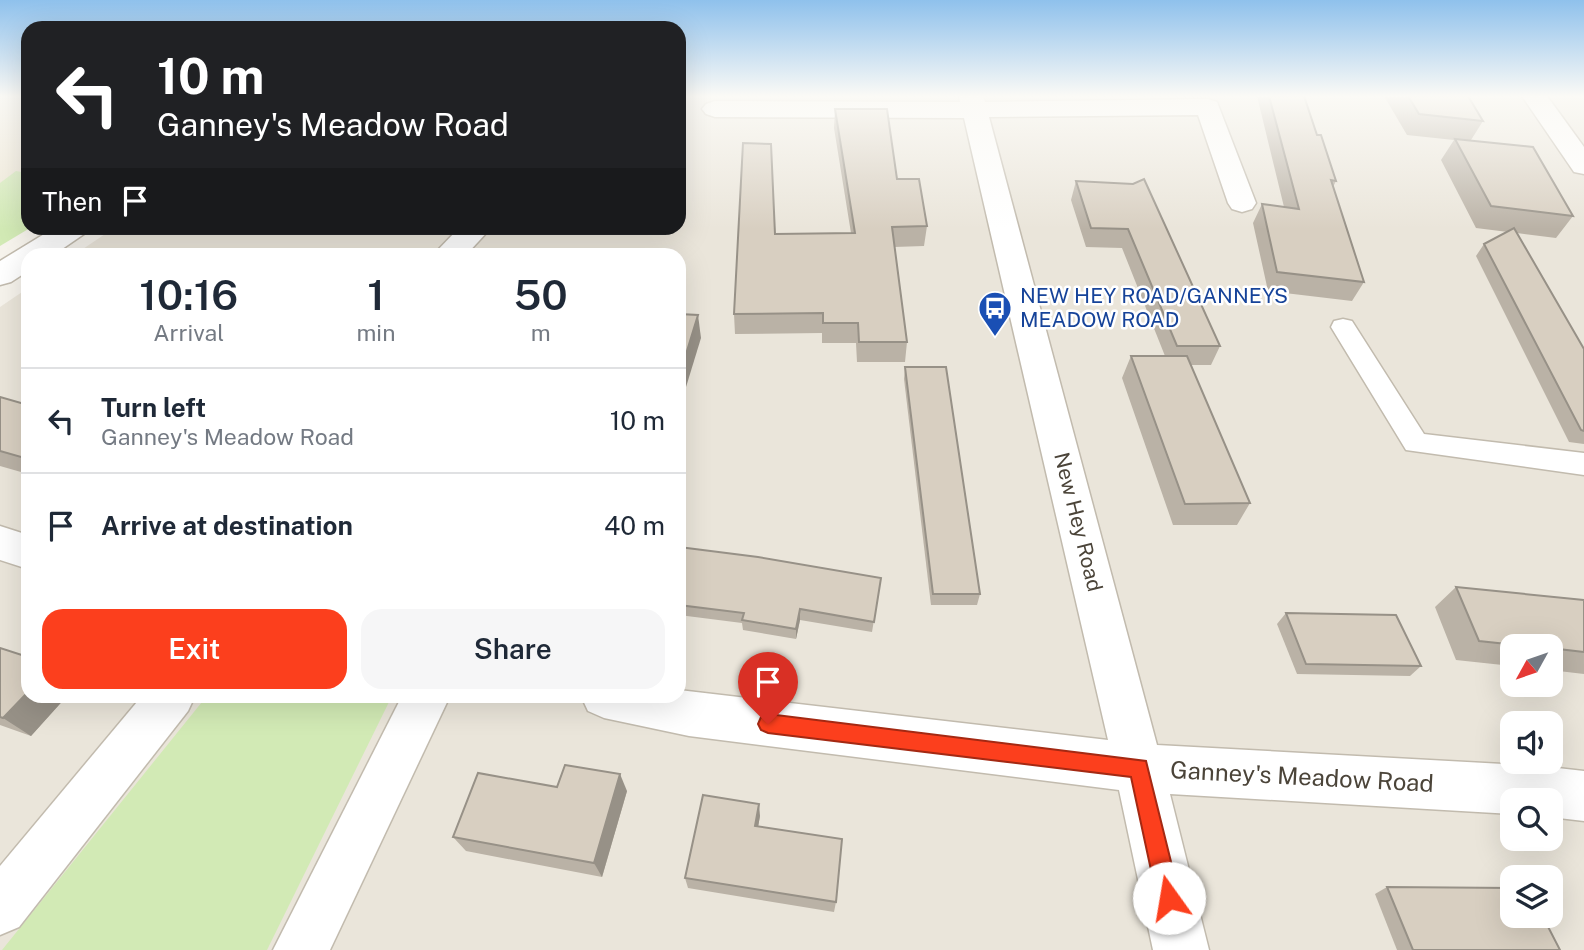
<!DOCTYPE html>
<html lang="en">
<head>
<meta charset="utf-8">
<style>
  :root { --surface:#fff; --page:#f6f6f7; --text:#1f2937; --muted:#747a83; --line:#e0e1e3; --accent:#fc3f1d }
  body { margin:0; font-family:"Public Sans",sans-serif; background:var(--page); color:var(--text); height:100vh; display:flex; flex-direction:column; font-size:26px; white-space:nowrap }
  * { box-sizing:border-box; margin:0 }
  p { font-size:23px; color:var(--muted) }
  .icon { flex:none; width:38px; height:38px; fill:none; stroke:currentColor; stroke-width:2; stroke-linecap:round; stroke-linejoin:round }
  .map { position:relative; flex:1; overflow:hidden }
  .side { position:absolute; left:21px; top:248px; width:665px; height:455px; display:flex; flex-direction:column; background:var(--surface); border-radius:21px; box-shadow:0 7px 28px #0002 }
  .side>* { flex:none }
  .top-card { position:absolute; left:21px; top:21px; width:665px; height:214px; border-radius:21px; box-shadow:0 7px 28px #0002; background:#202124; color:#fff; overflow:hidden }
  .needle { width:46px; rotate:230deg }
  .buttons { position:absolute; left:1500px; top:634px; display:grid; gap:14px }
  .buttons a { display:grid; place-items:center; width:63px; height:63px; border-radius:14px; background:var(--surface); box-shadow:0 7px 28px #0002; font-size:35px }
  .pin { position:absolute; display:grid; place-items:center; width:60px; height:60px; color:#fff; margin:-72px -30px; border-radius:50% 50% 50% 0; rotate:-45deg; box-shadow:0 0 7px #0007 }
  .pin .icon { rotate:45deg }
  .me { position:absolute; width:77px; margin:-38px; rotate:347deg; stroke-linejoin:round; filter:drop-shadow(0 0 5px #0008) }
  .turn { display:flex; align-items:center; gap:24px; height:147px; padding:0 21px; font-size:32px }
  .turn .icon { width:91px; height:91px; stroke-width:2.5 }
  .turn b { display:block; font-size:49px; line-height:60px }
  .then { display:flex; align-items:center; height:66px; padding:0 21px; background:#0003; gap:14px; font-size:26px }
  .eta { display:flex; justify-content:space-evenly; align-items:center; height:119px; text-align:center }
  .eta b { font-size:42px; font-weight:600; line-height:49px }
  .cta { display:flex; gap:14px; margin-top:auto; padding:14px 21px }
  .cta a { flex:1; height:80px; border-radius:21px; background:var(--accent); color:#fff; font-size:28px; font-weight:600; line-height:80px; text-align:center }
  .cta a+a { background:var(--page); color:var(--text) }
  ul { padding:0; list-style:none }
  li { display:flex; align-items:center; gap:21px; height:105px; padding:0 21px; border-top:2px solid var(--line) }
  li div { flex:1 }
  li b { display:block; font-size:26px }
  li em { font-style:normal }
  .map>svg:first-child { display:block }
  .residential { fill:#eae5da; fill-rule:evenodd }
  .education { fill:#efe8d6 }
  .green { fill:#d2eab5 }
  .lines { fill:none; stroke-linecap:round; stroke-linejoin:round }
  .lane-casing { stroke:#c2bbae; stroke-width:3 }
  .street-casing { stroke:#c2bbae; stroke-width:3 }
  .lane { fill:#fff; fill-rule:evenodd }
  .street { fill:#fff; fill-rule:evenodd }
  .wall { fill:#bab2a6 }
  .shaded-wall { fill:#979187 }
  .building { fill:#d8cfc1; stroke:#979187; stroke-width:2 }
  .route { fill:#fc3f1d; stroke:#a42913; stroke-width:2 }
  .labels { text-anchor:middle; stroke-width:5; stroke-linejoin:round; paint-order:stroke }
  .transit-label { font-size:21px; fill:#164399; stroke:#fff; text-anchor:start }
  .street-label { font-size:21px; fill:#4b4439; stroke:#fff }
  .near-street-label { font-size:24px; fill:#4b4439; stroke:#fff }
</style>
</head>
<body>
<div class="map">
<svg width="1584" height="950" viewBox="0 0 1584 950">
  <rect width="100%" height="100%" fill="#f6f3ec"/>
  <path class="residential" d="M679 96H1584V950H0V307L28 288V696H679V256L74 255 114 228H679ZM1512 646H1550V684H1512ZM1512 723H1550V761H1512ZM1512 800H1550V838H1512ZM1512 877H1550V915H1512Z"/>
  <path class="education" d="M0 96H28V225L0 243Z"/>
  <g class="green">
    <path d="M16 171 28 173 30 228 0 246V183Z"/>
    <path d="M362 696 389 702 267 950H2L206 697Z"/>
  </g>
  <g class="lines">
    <defs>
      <path id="lane" d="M1343 319 1352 321 1424 434 1584 453V475L1406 450 1331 327 1334 321Z"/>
      <g id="street">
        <path d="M959 96H983L985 102 1208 99 1217 102 1256 203 1252 209 1242 212 1232 209 1228 203 1198 115 989 117 1157 745 1540 766 1584 771V821L1550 817V800H1512V814L1170 794 1209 950H1153L1119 790 689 736 604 718 588 711 581 696H679V690L1108 740 964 118 715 117 706 114 702 109 706 104 715 101 960 102Z"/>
        <path d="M1522 96H1547L1584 147V174L1574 172Z"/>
        <path d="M54 228H89L84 234 52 256H28V271L11 282 0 285V261Z"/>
        <path d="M459 228H491L465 256H432Z"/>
        <path d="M0 526 28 535V569L0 560Z"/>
        <path d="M142 696H195L188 711 19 927 0 935V866Z"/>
        <path d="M402 696H450L330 950H273Z"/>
      </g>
    </defs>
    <use href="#lane" class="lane-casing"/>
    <use href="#street" class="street-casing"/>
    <use href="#lane" class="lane"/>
    <use href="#street" class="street"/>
  </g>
  <g class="wall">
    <path d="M1257 96H1304L1317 135 1336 181 1333 187 1364 282 1352 301 1268 291 1253 223 1262 204 1284 207Z"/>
    <path d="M1384 96H1468L1483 121 1471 140 1573 216 1556 238 1517 233 1584 349V444L1569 442 1476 256 1484 244 1508 232 1476 228 1441 160 1454 140 1407 135Z"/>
    <path d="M835 109 897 179 927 226 924 246 894 247 907 342 905 362H857L856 343H822V333L735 334 734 314 775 234 851 233 834 128Z"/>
    <path d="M1076 181 1133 184 1220 346 1211 365H1191L1250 503 1237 525H1173L1122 378 1131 356H1165L1122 248 1086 247 1071 200Z"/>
    <path d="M905 367 980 594 977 605H931L904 379Z"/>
    <path d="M0 397 28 405V474L0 466Z"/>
    <path d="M679 547 881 578 872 632 800 620 796 639 743 630 742 623 679 615Z"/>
    <path d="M1456 587 1584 600V674L1550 670V646H1512V666L1456 660 1435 607Z"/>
    <path d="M1286 613 1421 666 1410 676 1297 674 1277 624Z"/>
    <path d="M0 648 28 696H67L31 736 0 725Z"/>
    <path d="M557 787 627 791 602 877 466 851 453 837Z"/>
    <path d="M760 816 758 827 836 902 834 912 688 888 685 878Z"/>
    <path d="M1387 887 1560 950H1397L1375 894Z"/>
  </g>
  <g class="shaded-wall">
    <path d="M698 315 701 338 679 410V377Z"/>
    <path d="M800 609V620L796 639V629Z"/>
    <path d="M28 692V696H67L31 736 3 718Z"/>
    <path d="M620 774 627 791 602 877 594 863Z"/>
    <path d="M759 804 760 816 756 838 755 826Z"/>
  </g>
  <g class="building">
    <path d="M1269 96H1304L1317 135H1321L1336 181 1331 180 1364 282 1277 272 1262 204 1299 209Z"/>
    <path d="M1408 96H1468L1483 121 1419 114Z"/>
    <path d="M835 109H887L897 179H919L927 226 892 227 907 342H859L858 323H823V313L734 314 743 143 771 144 775 234 855 233Z"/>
    <path d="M1455 139 1533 147 1573 216 1491 206Z"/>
    <path d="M1144 179 1220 346H1177L1128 229 1091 228 1076 181 1133 184Z"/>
    <path d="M1514 228 1584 349V431L1581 430 1484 244Z"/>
    <path d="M679 314 698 315 679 377Z"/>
    <path d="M1131 356H1187L1250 503 1185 504Z"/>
    <path d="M905 367H946L980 594H933Z"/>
    <path d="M0 397 28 405V459L0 451Z"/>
    <path d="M679 547 758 557 881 578 874 622 800 609 796 629 742 620 744 613 679 605Z"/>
    <path d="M1456 587 1584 600V652L1550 648V646H1526L1479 641Z"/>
    <path d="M1286 613 1396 615 1421 666 1306 664Z"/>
    <path d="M0 648 28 657V692L3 718 0 717Z"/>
    <path d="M565 765 620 774 594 863 453 837 478 773 557 787Z"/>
    <path d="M703 795 759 804 755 826 842 839 836 902 685 878Z"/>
    <path d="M1387 887 1512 888V915H1542L1560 950H1413Z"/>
  </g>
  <linearGradient id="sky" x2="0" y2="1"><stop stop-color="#8fc1ec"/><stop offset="0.42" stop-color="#fbfaf6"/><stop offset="1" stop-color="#fbfaf6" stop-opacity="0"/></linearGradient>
  <rect width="1584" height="229" fill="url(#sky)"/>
  <path class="route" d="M768 714 1146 761 1180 898 1177 906 1169 909 1161 906 1157 898 1131 777 768 733 761 730 758 724 761 717Z"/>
  <defs>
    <symbol id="bus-pin" viewBox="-11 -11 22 30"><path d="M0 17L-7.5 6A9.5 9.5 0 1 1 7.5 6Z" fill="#1a4fb4" stroke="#fff"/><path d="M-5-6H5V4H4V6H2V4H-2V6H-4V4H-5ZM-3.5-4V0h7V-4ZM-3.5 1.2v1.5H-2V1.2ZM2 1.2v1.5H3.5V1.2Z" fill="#fff"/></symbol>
  </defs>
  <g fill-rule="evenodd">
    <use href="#bus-pin" x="976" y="289" width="38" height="52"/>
  </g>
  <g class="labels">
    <g class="transit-label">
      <text x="1020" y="303">NEW HEY ROAD/GANNEYS<tspan x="1020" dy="24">MEADOW ROAD</tspan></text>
    </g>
    <g class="street-label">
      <text transform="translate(1078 522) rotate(76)" y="7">New Hey Road</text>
    </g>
    <g class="near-street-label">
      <text transform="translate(1302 777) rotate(3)" y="8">Ganney's Meadow Road</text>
    </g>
  </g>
</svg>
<div class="buttons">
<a><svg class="needle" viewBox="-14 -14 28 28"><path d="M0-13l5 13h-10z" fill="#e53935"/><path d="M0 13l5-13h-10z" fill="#747a83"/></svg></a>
<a><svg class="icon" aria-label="sound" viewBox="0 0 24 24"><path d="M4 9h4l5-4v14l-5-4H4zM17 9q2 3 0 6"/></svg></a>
<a><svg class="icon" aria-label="search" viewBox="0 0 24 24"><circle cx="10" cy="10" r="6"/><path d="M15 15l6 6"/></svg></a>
<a><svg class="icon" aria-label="layers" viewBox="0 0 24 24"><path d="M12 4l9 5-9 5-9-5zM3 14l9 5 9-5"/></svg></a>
</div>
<div class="pin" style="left:768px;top:724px;background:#d93025"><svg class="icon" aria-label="arrive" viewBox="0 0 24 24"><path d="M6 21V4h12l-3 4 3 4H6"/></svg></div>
<svg class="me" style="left:1169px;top:898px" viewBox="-20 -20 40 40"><circle r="19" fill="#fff"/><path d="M0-13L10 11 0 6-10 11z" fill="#fc3f1d"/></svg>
<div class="top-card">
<div class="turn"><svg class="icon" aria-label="left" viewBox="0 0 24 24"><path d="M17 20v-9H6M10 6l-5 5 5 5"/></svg><div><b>10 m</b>Ganney's Meadow Road</div></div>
<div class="then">Then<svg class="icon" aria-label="arrive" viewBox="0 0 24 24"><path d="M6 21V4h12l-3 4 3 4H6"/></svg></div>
</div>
<section class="side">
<div class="eta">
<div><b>10:16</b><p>Arrival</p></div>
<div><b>1</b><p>min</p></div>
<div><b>50</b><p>m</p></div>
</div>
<ul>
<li><svg class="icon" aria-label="left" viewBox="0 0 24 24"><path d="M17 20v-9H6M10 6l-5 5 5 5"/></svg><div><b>Turn left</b><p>Ganney's Meadow Road</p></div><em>10 m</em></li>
<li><svg class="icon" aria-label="arrive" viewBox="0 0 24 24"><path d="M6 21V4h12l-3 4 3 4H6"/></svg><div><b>Arrive at destination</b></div><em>40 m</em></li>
</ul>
<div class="cta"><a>Exit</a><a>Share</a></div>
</section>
</div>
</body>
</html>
